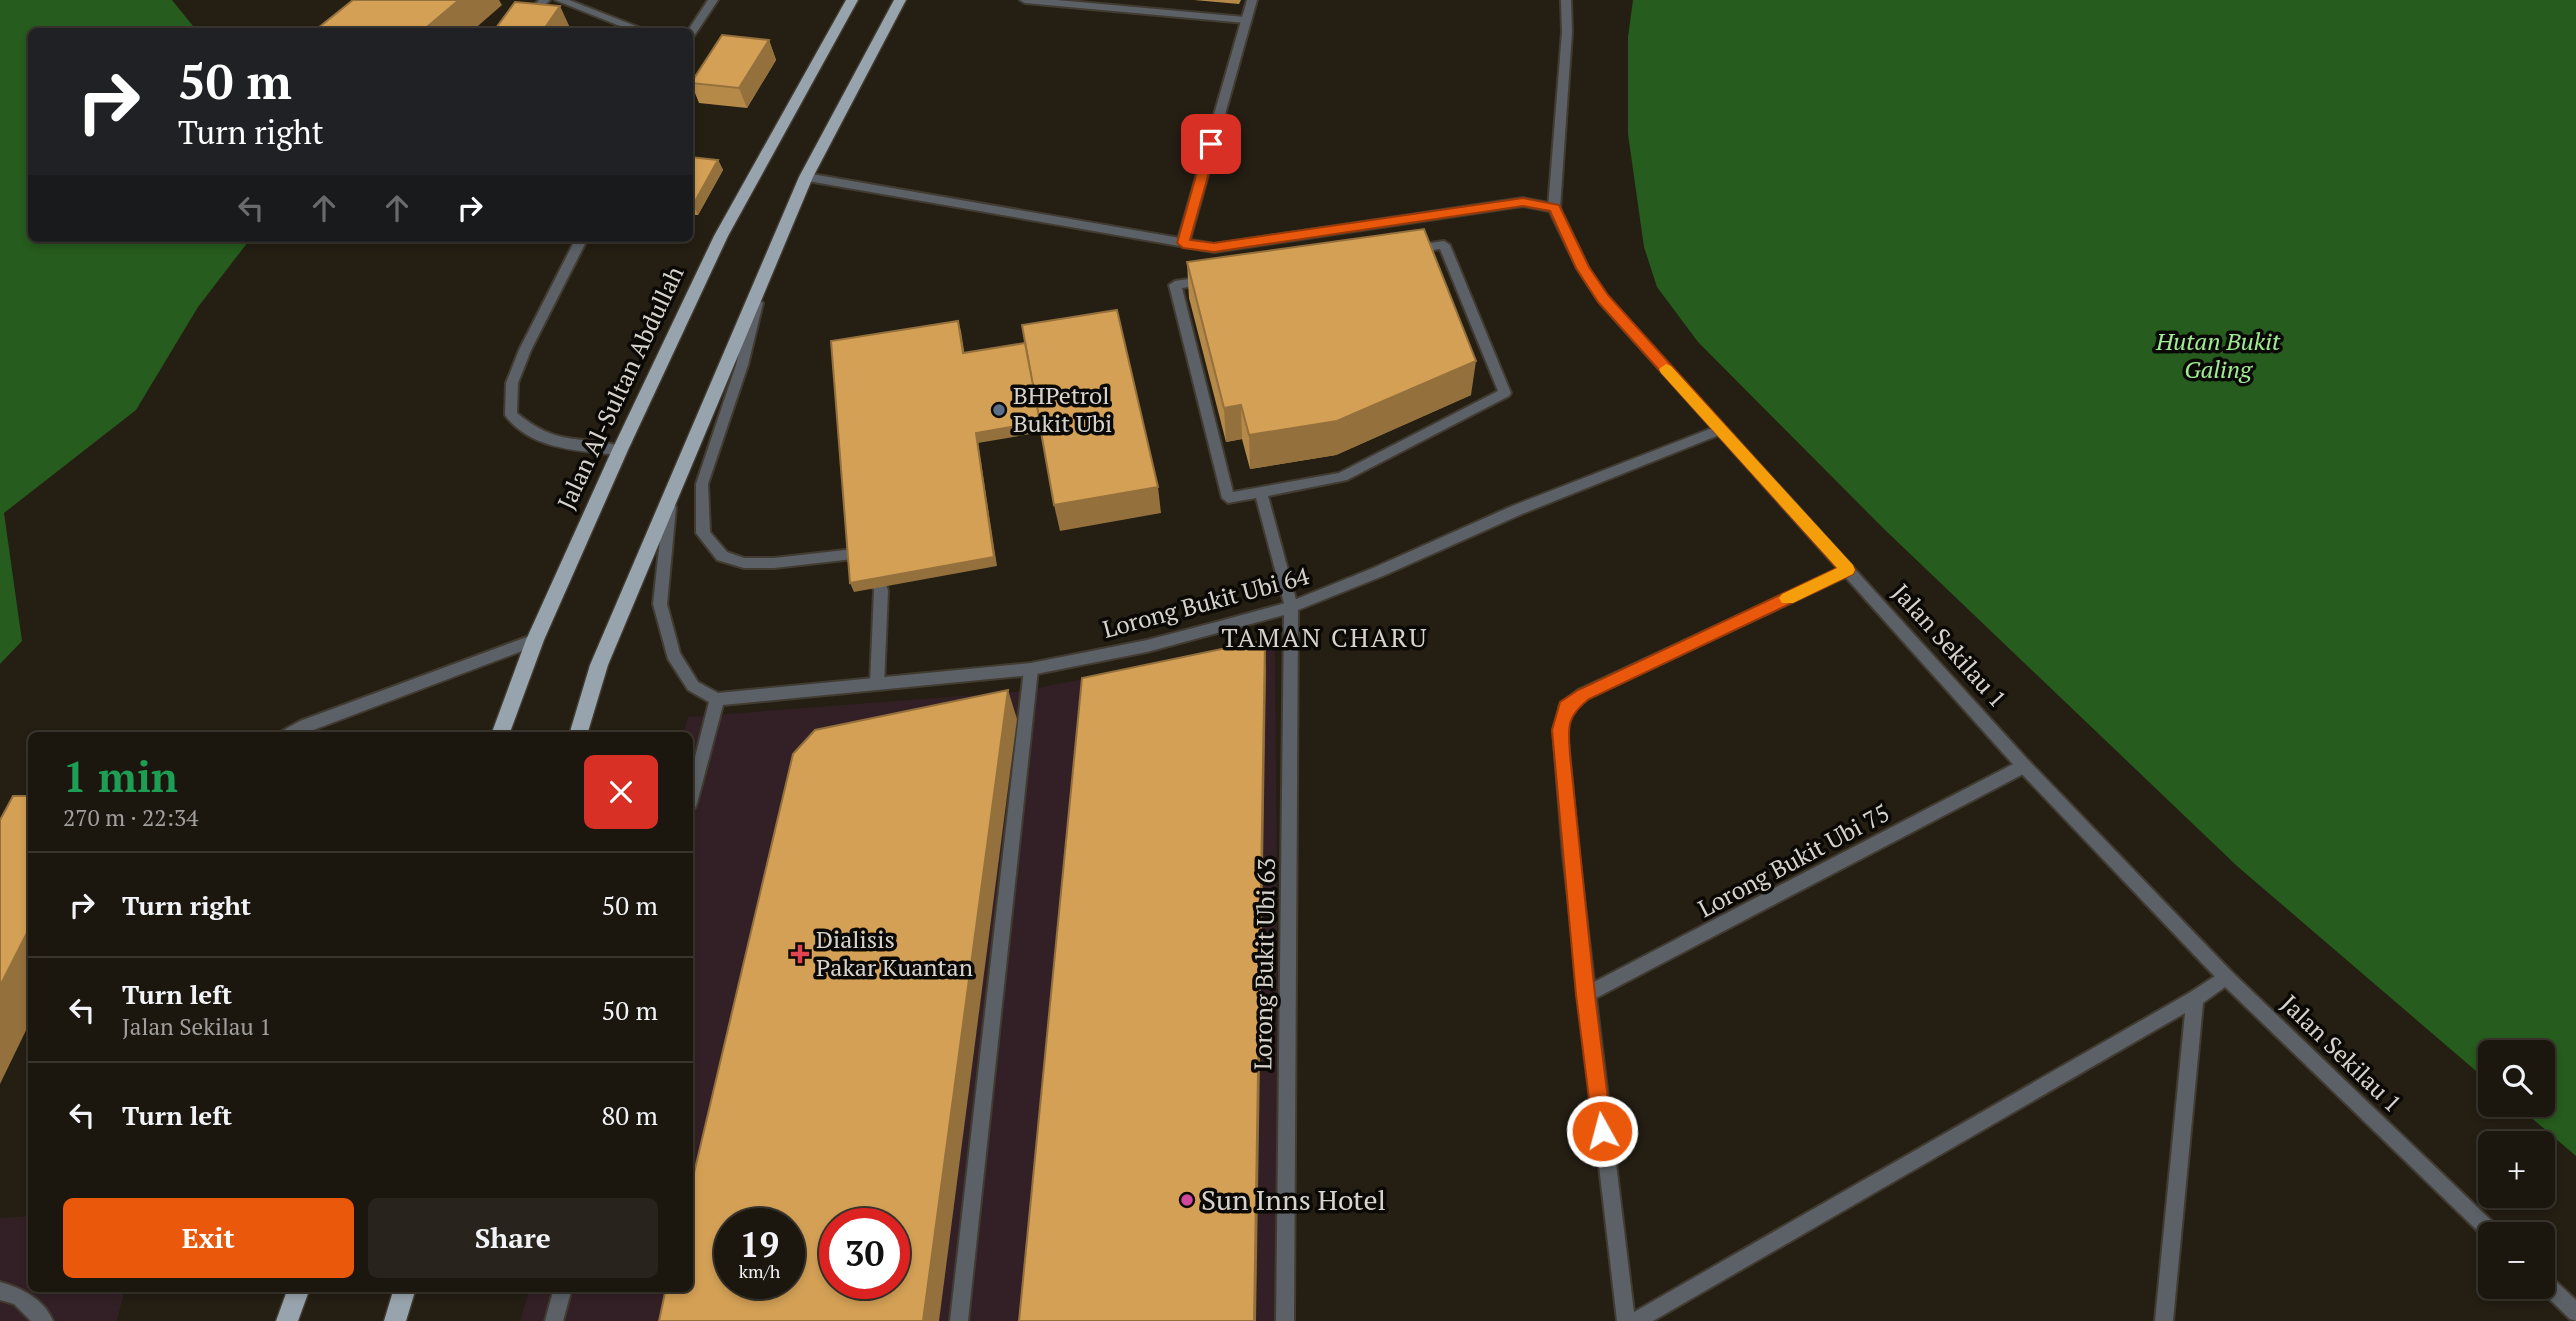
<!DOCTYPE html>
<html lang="en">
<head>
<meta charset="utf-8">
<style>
  :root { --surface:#1b160e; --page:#28231c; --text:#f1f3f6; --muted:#a09f9e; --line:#39352e; --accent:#ea580c }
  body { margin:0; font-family:"PT Serif",serif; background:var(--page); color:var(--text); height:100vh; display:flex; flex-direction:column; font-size:26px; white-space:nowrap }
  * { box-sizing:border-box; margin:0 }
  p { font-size:23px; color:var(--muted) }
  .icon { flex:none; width:38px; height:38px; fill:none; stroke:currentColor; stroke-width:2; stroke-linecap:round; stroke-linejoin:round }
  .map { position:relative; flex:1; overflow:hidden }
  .details { position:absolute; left:28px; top:732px; width:665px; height:560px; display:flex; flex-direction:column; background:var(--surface); border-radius:10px; box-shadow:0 4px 10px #0003,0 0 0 2px var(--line) }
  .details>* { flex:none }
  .banner { position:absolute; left:28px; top:28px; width:665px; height:214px; border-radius:10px; box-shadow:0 4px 10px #0003,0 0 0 2px var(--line); background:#202124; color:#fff; overflow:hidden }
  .buttons { position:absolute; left:2478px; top:1040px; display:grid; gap:14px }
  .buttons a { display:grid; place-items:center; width:77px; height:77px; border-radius:10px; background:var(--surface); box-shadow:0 4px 10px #0003,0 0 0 2px var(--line); font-size:35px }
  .speed { position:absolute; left:714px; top:1208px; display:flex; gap:14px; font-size:35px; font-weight:700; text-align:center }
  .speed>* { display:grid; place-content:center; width:91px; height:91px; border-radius:50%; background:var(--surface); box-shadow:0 4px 10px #0003,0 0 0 2px var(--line); line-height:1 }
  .speed small { font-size:18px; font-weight:400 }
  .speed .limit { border:10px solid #d22; background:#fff; color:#111 }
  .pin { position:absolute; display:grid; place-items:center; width:60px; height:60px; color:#fff; margin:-30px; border-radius:14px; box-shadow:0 4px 10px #0006 }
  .me { position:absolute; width:77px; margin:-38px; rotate:353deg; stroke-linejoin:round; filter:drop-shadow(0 0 5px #0008) }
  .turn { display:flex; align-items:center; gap:24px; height:147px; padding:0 35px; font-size:32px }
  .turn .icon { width:91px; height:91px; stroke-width:2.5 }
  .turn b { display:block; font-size:49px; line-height:60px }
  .lanes { display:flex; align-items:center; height:66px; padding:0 35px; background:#0003; justify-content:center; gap:35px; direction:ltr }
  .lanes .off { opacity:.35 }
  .round { display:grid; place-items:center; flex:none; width:74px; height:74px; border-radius:10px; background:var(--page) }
  .summary { display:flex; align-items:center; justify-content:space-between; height:119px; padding:0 35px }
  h1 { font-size:42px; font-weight:700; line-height:52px; color:#1e9e55 }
  .cta { display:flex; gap:14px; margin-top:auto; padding:14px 35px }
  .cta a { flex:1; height:80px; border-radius:10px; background:var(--accent); color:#fff; font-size:28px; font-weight:700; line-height:80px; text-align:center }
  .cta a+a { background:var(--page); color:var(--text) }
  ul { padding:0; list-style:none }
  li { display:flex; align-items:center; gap:21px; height:105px; padding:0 35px; border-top:2px solid var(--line) }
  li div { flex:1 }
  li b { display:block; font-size:26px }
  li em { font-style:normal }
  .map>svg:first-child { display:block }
  .commercial { fill:#332026; fill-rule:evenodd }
  .forest { fill:#265c1d }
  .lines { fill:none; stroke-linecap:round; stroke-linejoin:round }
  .service-casing { stroke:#413b31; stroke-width:4 }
  .minor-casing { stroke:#413b31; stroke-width:4 }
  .tertiary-casing { stroke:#413b31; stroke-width:4 }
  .primary-casing { stroke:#413b31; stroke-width:3 }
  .service { fill:#5b6166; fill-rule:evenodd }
  .minor { fill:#5b6166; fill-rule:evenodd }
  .tertiary { fill:#5b6166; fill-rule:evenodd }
  .primary { fill:#98a4ad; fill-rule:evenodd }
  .wall { fill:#b58a49 }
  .shaded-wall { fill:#94703c }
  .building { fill:#d3a055; stroke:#94703c; stroke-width:2; fill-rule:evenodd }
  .route { fill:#ea580c; stroke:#983908; stroke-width:2 }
  .slow { fill:#f59e0b }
  .service-dot { fill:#5c6f8a; stroke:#0b0905; stroke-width:2.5 }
  .health-dot { fill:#e0444e; stroke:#0b0905; stroke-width:2.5 }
  .hotel-dot { fill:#d1479c; stroke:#0b0905; stroke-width:2.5 }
  .labels { text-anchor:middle; stroke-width:7; stroke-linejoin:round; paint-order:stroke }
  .park-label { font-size:24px; font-style:italic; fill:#a0ec94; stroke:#0b0905 }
  .street-label { font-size:24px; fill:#d7d3cc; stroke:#0b0905 }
  .poi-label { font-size:24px; fill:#d7d3cc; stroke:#0b0905; text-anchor:start }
  .neighbourhood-label { font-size:26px; letter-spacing:2px; fill:#d7d3cc; stroke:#0b0905 }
  .near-poi-label { font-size:28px; fill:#d7d3cc; stroke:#0b0905; text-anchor:start }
</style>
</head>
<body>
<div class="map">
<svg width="2576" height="1321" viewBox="0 0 2576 1321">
  <rect width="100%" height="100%" fill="#241e13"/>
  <g class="commercial">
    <path d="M1275 644 1280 1321H520L530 1288H690V735H683L688 717 1014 692ZM730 1223H789V1283H730ZM835 1223H894V1283H835Z"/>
    <path d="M31 1216 32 1288H125L117 1321H0V1218Z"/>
  </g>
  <g class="forest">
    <path d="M0 0H172L197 31 32 32V238H251L198 307 136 410 4 513 22 641 0 664Z"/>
    <path d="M1633 0H2576V1156L2515 1104H2543V1052H2490V1083L2237 866 1884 529 1698 342 1657 287 1644 247 1628 134V37Z"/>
  </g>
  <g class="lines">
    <defs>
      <g id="service">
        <path d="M539 0H550L518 32H507Z"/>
        <path d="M555 0H569L651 32H635Z"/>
        <path d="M708 0H718L694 36 690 37V32H687Z"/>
        <path d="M1020 0H1057L1245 17 1250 20 1245 23 1025 3Z"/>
        <path d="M806 173 1214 244 1523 198 1554 204 1560 208 1554 212 1523 206 1214 252 802 180 801 177Z"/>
        <path d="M576 238H588L531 350 518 383 517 413C559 448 579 434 624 447L626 450 620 455C581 451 530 450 505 415L506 383 519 350Z"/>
        <path d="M1444 241 1450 245 1511 393 1509 396 1347 480 1268 496 1298 607 1296 611H1286L1256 498 1228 503 1222 498 1169 285 1175 281ZM1440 249 1498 391 1339 473 1233 492 1182 288Z"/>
        <path d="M757 299 763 303 748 365 708 484 710 532 727 552 744 558H774L854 549 879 558 888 591 884 684 882 688 877 690 872 688 870 684 874 591 868 565 853 559 774 568H744L717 560 696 533V484L736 365 751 303Z"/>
        <path d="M1847 565 1854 570 1852 574 1588 698C1580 704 1571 715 1561 711L1559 707 1561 703 1578 690Z"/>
        <path d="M535 634 540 636 542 640 540 644 300 735H280L282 731 300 721Z"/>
        <path d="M1031 663 1036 665 1038 669 968 1321H950L1024 669 1026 665Z"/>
        <path d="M2226 969 2232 972 2234 977 2232 982 2203 1003 2173 1321H2155L2185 1013 1653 1321H1626L1629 1315 2189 993Z"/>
        <path d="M0 1282C22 1288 44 1299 53 1321H31L14 1304 0 1300Z"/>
      </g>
      <g id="minor">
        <path d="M1247 0H1257L1189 243 1183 247 1177 243Z"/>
        <path d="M1720 425 1724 427 1726 430 1724 433 1522 514 1383 576 1298 610 1294 1321H1276L1284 615 1147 652 1031 675 723 705 697 803 695 808 690 809V777L709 702 688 690 668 659 653 604 664 503H674L676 507 667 604 680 653 698 682 718 693 1031 663 1147 640 1220 621 1289 602 1373 568 1512 506Z"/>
        <path d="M1566 701 1571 703 1573 707 1567 730 1579 855 1594 982 2019 761 2024 760 2029 761 2031 766 2029 771 1596 998 1635 1321H1617L1580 1001 1577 995 1579 990 1563 855 1553 730 1561 703Z"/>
        <path d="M554 1288H572L563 1321H545Z"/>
      </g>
      <g id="tertiary">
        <path d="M1561 0H1571L1572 32 1560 208 1588 267 1607 296 2029 761 2232 972 2499 1228 2502 1234H2490V1242L2487 1240 2220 982 2019 771 1599 302 1577 268 1548 208 1562 32Z"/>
        <path d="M2543 1272 2549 1275 2576 1300V1321L2570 1319 2537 1287 2543 1286Z"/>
      </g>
      <g id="primary">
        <path d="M846 0H858L728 236 628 450 544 640 509 735H491L526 640 612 450 714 236Z"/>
        <path d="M894 0H906L813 177 608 665 587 735H569L590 665 799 177Z"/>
        <path d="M288 1288H310L298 1321H276Z"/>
        <path d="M394 1288H416L406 1321H384Z"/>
      </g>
    </defs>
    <use href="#service" class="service-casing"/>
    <use href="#minor" class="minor-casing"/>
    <use href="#tertiary" class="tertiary-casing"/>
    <use href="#primary" class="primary-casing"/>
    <use href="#service" class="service"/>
    <use href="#minor" class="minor"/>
    <use href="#tertiary" class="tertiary"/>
    <use href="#primary" class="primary"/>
  </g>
  <g class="wall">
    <path d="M1194 0H1241L1239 4Z"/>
    <path d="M769 40 776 60 747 108 699 103 691 83Z"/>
    <path d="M690 157 718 160 723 170 698 215H690Z"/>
    <path d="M1187 262 1471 395 1336 455 1250 469 1242 439 1226 442 1189 298Z"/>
  </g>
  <g class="shaded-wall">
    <path d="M459 0H499L502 5 471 32H421Z"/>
    <path d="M560 6 572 32H542Z"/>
    <path d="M769 40 776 60 747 108 739 88Z"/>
    <path d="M718 160 723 170 698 215 693 205Z"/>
    <path d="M958 321 961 331 966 363 963 353Z"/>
    <path d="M1476 361 1471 395 1336 455 1250 469 1249 435Z"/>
    <path d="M1241 405 1242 439 1226 442 1224 408Z"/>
    <path d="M1040 422 1042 432 978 443 997 566 854 592 850 583 976 433Z"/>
    <path d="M1158 487 1161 513 1060 531 1054 505Z"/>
    <path d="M1265 640 1266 670 1256 1321H1254Z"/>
    <path d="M1008 690 1017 719 939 1321H923Z"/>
    <path d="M32 923V1018L0 1084V986Z"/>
  </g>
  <g class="building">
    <path d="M353 0H459L421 32H313Z"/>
    <path d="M515 2 560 6 542 32H493Z"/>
    <path d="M722 35 769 40 739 88 691 83Z"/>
    <path d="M690 157 718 160 693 205H690Z"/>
    <path d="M1424 229 1476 361 1337 421 1249 435 1241 405 1224 408 1187 262Z"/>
    <path d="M1117 310 1158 487 1054 505 1022 325Z"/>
    <path d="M958 321 963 353 1025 343 1040 422 976 433 994 557 850 583 831 341Z"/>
    <path d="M1265 640 1254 1321H1019L1082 678Z"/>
    <path d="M1008 690 923 1321H659L666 1288H690V1190L793 754 815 730ZM730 1223H789V1283H730ZM835 1223H894V1283H835Z"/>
    <path d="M13 796H32V923L0 986V820Z"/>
  </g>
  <path class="route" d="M1211 140 1217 144 1190 240 1214 243 1523 198 1559 205 1589 267 1608 295 1855 570 1853 574 1589 699C1566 717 1568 727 1570 755L1595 995 1612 1131 1609 1138 1602 1141 1596 1138 1593 1131 1576 995 1552 730 1560 702 1578 690 1837 568 1598 302 1576 268 1550 211 1523 206 1214 252 1183 248 1177 243 1205 144Z"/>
  <path class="slow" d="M1666 364 1671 366 1853 565 1855 570 1853 574 1793 603H1782L1779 598 1782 594 1837 568 1661 373 1659 369Z"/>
  <circle class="service-dot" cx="999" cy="410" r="7"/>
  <path class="health-dot" d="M796.5 943.5h7v7h7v7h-7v7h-7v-7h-7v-7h7z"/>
  <circle class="hotel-dot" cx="1187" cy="1200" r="7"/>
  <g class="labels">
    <g class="park-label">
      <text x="2218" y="350">Hutan Bukit<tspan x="2218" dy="28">Galing</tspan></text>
    </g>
    <g class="street-label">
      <text transform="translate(621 388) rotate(-65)" y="8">Jalan Al-Sultan Abdullah</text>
      <text transform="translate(1206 603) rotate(-15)" y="8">Lorong Bukit Ubi 64</text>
      <text transform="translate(1949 646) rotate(48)" y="8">Jalan Sekilau 1</text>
      <text transform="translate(1794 861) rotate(-28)" y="8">Lorong Bukit Ubi 75</text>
      <text transform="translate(1265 964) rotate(-89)" y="8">Lorong Bukit Ubi 63</text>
      <text transform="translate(2341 1054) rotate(44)" y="8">Jalan Sekilau 1</text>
    </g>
    <g class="poi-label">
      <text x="1013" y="404">BHPetrol<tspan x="1013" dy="28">Bukit Ubi</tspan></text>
      <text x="816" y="948">Dialisis<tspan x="816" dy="28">Pakar Kuantan</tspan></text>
    </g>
    <g class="neighbourhood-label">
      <text x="1325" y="647">TAMAN CHARU</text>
    </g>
    <g class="near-poi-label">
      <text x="1201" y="1210">Sun Inns Hotel</text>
    </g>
  </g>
</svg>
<div class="buttons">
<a><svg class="icon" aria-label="search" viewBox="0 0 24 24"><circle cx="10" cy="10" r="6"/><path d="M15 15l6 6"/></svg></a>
<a>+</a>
<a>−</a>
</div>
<div class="speed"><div>19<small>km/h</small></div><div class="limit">30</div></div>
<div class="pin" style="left:1211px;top:144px;background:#d93025"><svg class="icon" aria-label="arrive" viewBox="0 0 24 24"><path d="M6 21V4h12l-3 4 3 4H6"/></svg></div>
<svg class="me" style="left:1602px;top:1131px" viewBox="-20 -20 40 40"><circle r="17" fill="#ea580c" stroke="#fff" stroke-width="3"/><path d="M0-11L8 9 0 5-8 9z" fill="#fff"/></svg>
<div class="banner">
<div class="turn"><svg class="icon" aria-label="right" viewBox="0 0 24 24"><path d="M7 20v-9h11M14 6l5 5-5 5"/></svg><div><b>50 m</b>Turn right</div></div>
<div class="lanes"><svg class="icon off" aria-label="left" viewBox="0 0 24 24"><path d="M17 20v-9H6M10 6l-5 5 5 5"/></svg><svg class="icon off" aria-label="ahead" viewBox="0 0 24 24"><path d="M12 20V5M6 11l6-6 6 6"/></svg><svg class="icon off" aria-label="ahead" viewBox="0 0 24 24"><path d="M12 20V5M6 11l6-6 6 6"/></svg><svg class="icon" aria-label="right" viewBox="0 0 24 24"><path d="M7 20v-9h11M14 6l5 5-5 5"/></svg></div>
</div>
<section class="details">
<div class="summary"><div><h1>1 min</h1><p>270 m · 22:34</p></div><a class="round" style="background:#d93025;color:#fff"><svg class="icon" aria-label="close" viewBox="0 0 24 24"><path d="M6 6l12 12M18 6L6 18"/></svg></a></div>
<ul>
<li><svg class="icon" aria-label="right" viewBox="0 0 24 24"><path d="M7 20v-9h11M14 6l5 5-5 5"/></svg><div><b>Turn right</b></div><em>50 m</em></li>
<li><svg class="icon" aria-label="left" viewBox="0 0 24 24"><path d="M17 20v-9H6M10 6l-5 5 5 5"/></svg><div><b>Turn left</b><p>Jalan Sekilau 1</p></div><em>50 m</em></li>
<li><svg class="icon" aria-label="left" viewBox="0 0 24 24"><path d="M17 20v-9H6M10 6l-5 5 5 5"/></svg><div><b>Turn left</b></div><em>80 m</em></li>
</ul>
<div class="cta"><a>Exit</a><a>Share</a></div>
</section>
</div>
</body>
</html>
